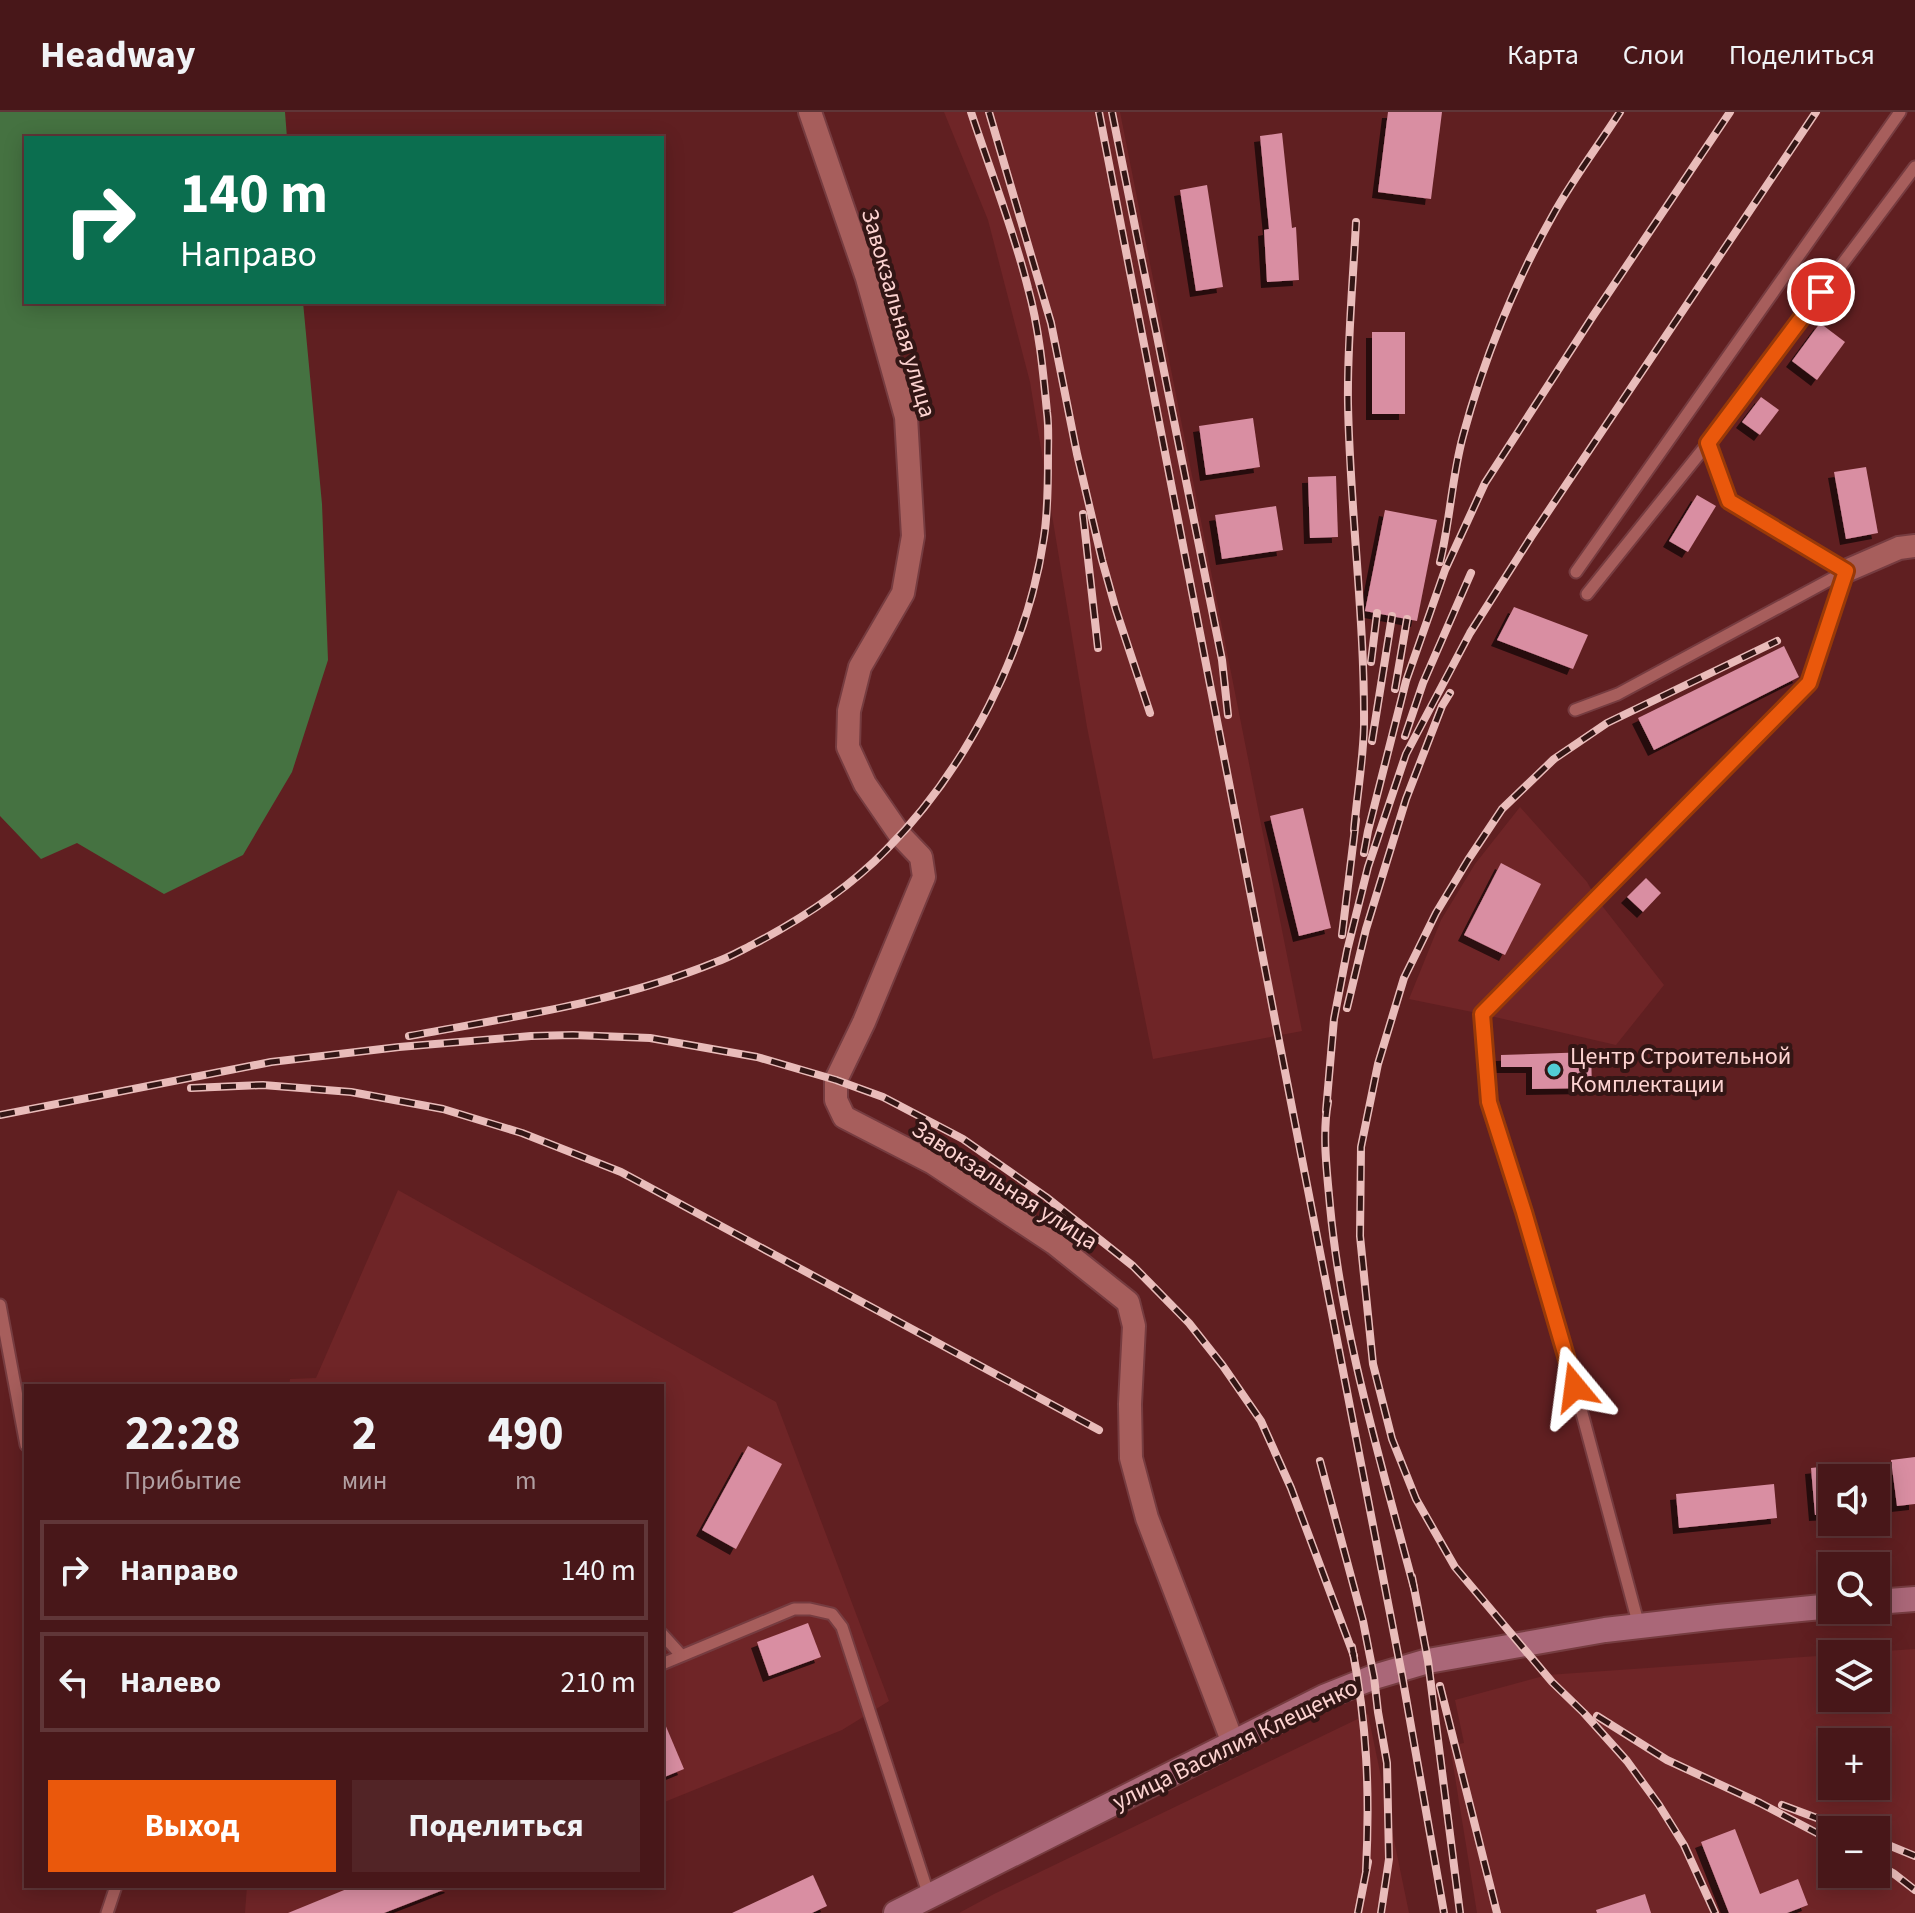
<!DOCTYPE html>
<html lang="ru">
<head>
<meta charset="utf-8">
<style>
  :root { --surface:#481719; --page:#522426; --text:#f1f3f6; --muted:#b19fa2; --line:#603638; --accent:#ea580c }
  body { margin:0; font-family:"Source Sans 3",sans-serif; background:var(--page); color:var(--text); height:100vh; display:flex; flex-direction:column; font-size:30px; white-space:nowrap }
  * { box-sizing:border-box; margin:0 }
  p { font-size:26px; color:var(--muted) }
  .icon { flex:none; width:44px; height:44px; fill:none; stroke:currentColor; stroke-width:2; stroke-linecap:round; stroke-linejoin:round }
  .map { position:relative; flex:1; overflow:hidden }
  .details { position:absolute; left:24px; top:1272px; width:640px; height:504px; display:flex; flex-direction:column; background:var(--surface); border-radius:0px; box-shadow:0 4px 20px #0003,0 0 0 2px var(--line) }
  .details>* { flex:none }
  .hud { position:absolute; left:24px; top:24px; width:640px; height:168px; border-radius:0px; box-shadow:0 4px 20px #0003,0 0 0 2px var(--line); background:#0b6e4f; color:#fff; overflow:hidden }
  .fabs { position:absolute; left:1818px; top:1352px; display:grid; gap:16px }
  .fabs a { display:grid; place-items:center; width:72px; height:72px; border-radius:0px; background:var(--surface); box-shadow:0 4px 20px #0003,0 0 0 2px var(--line); font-size:40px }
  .pin { position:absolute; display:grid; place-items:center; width:68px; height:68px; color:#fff; margin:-34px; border:4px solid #fff; border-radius:50%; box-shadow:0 2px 8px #0007 }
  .me { position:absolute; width:88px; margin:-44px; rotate:344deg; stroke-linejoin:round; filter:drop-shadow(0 0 6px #0008) }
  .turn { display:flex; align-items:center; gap:28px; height:168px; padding:0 24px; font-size:36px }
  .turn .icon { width:104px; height:104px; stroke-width:2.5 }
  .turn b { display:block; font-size:56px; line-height:68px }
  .eta { display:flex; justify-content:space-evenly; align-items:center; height:136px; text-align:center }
  .eta b { font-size:48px; font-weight:700; line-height:56px }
  .action { display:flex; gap:16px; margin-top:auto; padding:16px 24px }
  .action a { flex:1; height:92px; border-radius:0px; background:var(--accent); color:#fff; font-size:32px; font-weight:700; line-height:92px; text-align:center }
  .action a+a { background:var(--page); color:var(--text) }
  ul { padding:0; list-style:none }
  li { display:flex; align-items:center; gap:24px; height:100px; margin:0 16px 12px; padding:0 8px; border:4px solid var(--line); border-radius:0px }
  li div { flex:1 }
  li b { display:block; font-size:30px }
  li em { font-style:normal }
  header { display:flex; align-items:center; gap:48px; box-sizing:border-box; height:112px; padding:0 40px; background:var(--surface); border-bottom:2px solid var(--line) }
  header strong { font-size:38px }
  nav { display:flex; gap:44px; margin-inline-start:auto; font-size:28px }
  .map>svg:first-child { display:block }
  .built { fill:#6f2527; fill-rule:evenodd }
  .forest { fill:#457241 }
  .building { fill:#d98ea2; filter:url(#shadow) }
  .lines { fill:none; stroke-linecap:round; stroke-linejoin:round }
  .lane-casing { stroke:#763c40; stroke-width:15 }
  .street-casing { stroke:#763c40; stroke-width:26 }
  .secondary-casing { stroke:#763c40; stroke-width:28 }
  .lane { stroke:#a75e5c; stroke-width:11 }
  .street { stroke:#a75e5c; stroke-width:22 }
  .secondary { stroke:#aa6778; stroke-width:24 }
  .rail-casing { stroke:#e9bcba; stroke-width:8 }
  .rail { stroke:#331615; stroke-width:5; stroke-dasharray:15; stroke-linecap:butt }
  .route-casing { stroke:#983908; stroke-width:20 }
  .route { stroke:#ea580c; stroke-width:14 }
  .poi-dot { fill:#52ccd5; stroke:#331615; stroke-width:3 }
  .labels { text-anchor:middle; stroke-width:8; stroke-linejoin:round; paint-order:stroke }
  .street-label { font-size:24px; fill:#fdd3d1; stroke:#331615 }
  .poi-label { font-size:24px; fill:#fdd3d1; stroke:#331615; text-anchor:start }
</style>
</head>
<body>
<header>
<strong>Headway</strong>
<nav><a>Карта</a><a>Слои</a><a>Поделиться</a></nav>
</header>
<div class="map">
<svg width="1915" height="1801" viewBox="0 0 1915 1801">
  <defs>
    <filter id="shadow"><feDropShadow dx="-6" dy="6" stdDeviation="0" flood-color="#0009"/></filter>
  </defs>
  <rect width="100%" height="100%" fill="#601f21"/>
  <g class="built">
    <path d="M944 0H1120L1302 919 1153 947 1087 615 1030 270 988 108Z"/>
    <path d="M1520 695 1587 770 1596 786 1664 873 1616 933 1482 902 1409 887 1441 808 1475 752Z"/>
    <path d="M398 1078 776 1290 889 1589 842 1618 662 1691V1274H289L290 1267 316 1266Z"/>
    <path d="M1915 1537V1801H1477L1450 1634 1464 1631 1455 1588 1547 1563 1832 1543V1586H1876V1542H1842ZM1832 1630H1876V1674H1832ZM1832 1718H1876V1762H1832Z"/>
    <path d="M1368 1602 1409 1801H959L994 1782Z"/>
    <path d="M247 1774H456L388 1801H245Z"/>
  </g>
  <path class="forest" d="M0 0H285L287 26H26V190H303L322 392 328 548 292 660 243 743 164 782 77 731 41 747 0 704Z"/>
  <g class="building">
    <path d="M1388 0H1442L1431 87 1378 80Z"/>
    <path d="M1282 21 1292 116 1296 115 1299 168 1267 170 1264 118 1269 117 1260 24Z"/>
    <path d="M1207 73 1223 175 1196 179 1180 78Z"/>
    <path d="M1820 211 1845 230 1817 268 1792 249Z"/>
    <rect x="1372" y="220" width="33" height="82"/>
    <path d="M1761 285 1779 298 1760 323 1742 310Z"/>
    <path d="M1253 306 1260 355 1206 363 1199 314Z"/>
    <path d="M1866 355 1878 421 1846 427 1834 360Z"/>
    <path d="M1336 364 1338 425 1310 426 1308 365Z"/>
    <path d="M1697 383 1716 394 1688 440 1669 429Z"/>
    <path d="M1276 394 1283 438 1222 447 1215 403Z"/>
    <path d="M1385 398 1437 408 1417 509 1365 499Z"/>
    <path d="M1514 495 1588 523 1573 557 1497 528Z"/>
    <path d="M1784 534 1799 565 1654 638 1638 606Z"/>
    <path d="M1303 696 1331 816 1299 824 1270 704Z"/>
    <path d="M1501 751 1541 772 1505 843 1464 823Z"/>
    <path d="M1646 766 1661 781 1643 800 1627 785Z"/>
    <path d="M1591 940 1592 976 1532 977V955H1501V943Z"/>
    <path d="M748 1334 782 1352 736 1437 702 1418Z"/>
    <path d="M1915 1345V1392L1897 1394 1891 1348Z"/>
    <path d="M1855 1351 1856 1366H1832V1402L1815 1403 1811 1356Z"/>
    <path d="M1774 1372 1777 1406 1679 1416 1676 1382Z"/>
    <path d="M808 1511 821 1545 769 1564 757 1530Z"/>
    <path d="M662 1605 684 1657 662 1666Z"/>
    <path d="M1735 1717 1760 1782 1798 1767 1808 1793 1787 1801H1729L1701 1730Z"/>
    <path d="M813 1763 827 1794 812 1801H732Z"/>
    <path d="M354 1774H450L451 1775 384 1801H288Z"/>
    <path d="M1645 1782 1651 1801H1597L1596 1798Z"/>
  </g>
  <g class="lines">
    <defs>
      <g id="lane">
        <path d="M1708 331 1729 389 1846 459"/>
        <path d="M1576 460 1900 0"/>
        <path d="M1587 482 1708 331 1915 55"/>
        <path d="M1575 598 1618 582 1846 459"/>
        <path d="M0 1193 26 1333"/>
        <path d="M1639 1514 1575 1275 1524 1100 1489 990 1482 902 1809 571 1846 459"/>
        <path d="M662 1522 681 1543"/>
        <path d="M662 1552 794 1497H810L832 1502 842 1515 929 1784"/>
        <path d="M107 1801 116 1774"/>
      </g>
      <g id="street">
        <path d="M810 0 867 166 906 305 913 424 903 481 860 555 849 599 848 635 865 672 900 723 921 745 924 765 864 910 836 968V988L844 1005 933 1051 1054 1131 1128 1190 1134 1214 1130 1292 1131 1346 1147 1406 1233 1631"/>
        <path d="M1846 459 1899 436 1915 434"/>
      </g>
      <g id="secondary">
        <path d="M1876 1490 1915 1487"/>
        <path d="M896 1801 1324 1585 1374 1565 1428 1549 1605 1518 1718 1505 1832 1494"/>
      </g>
    </defs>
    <use href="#lane" class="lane-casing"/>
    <use href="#street" class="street-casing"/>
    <use href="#secondary" class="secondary-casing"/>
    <use href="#lane" class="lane"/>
    <use href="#street" class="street"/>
    <use href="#secondary" class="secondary"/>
    <defs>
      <g id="rail">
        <path d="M989 0 1051 211 1077 342 1102 448 1116 498 1150 601"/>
        <path d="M1099 0 1402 1563 1444 1801"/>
        <path d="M1112 0 1222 548 1228 603"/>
        <path d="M1083 402 1098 536"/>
        <path d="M1440 450C1450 409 1452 364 1463 324 1483 249 1515 170 1553 103 1573 67 1598 34 1620 0"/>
        <path d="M1371 550 1377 501"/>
        <path d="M1395 577 1407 507"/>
        <path d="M1405 624 1423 571 1471 461"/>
        <path d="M1372 629 1392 504"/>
        <path d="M1354 718C1357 684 1363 649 1364 615 1365 507 1350 400 1348 292 1347 232 1353 171 1356 110"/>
        <path d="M1364 741 1368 719 1406 569 1445 458 1485 371 1593 204 1730 0"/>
        <path d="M1342 823 1356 708"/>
        <path d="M1347 896 1366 817 1406 687 1442 594 1450 581"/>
        <path d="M409 924C512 905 618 890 716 850 728 846 740 839 752 833 800 808 848 777 886 738 966 658 1028 537 1044 425 1048 399 1048 372 1048 346 1048 330 1049 315 1047 300 1043 258 1039 216 1028 176 1013 116 990 58 971 0"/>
        <path d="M191 976 263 973 351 980 443 997 522 1021 621 1060 1099 1318"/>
        <path d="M1328 990C1322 1023 1327 1060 1330 1094 1342 1223 1381 1350 1414 1476"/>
        <path d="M1326 999 1334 907 1347 839 1368 755 1406 642 1470 521 1531 425 1816 0"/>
        <path d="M0 1003 271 950 399 935 531 924 573 923 650 926 757 945 836 968 883 985 963 1027 1046 1085 1133 1154 1189 1211 1223 1254 1261 1309 1291 1376 1354 1544"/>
        <path d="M1320 1349 1363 1509 1374 1565 1378 1600 1387 1651 1389 1747 1381 1801"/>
        <path d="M1412 1465 1428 1549 1460 1801"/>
        <path d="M1352 1535C1367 1612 1370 1680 1366 1759"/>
        <path d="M1440 1574 1497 1801"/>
        <path d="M1597 1604 1667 1648 1760 1691 1832 1729"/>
        <path d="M1782 1693 1849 1718"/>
        <path d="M1876 1728 1915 1744"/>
        <path d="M1876 1752 1893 1761 1915 1778"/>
        <path d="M1358 1801 1368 1750"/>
        <path d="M1715 1801 1684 1733 1659 1693 1627 1649 1584 1601 1552 1570 1455 1455 1416 1387 1392 1327 1373 1252 1360 1124 1361 1035 1378 952 1404 866 1436 801 1468 748 1502 697 1554 647 1607 611 1777 529"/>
      </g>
    </defs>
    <use href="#rail" class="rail-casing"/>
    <use href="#rail" class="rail"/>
  </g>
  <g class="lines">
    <defs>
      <path id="route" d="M1575 1275 1524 1100 1489 990 1482 902 1809 571 1846 459 1729 389 1708 331 1821 180"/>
    </defs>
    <use href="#route" class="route-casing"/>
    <use href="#route" class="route"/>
  </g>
  <circle class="poi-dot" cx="1554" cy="958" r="8"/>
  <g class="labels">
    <g class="street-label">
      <text transform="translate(899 201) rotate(74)" y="8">Завокзальная улица</text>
      <text transform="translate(1005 1073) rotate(33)" y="8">Завокзальная улица</text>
      <text transform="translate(1235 1632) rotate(-26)" y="8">улица Василия Клещенко</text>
    </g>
    <g class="poi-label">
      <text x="1570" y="952">Центр Строительной<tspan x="1570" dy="28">Комплектации</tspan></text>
    </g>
  </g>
</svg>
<div class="fabs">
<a><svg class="icon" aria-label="sound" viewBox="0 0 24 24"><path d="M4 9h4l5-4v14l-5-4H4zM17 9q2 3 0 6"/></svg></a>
<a><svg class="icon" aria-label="search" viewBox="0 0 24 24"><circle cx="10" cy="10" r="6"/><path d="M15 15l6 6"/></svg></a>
<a><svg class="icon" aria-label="layers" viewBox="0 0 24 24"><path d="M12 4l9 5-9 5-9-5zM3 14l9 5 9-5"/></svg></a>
<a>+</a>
<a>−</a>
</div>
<div class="pin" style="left:1821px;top:180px;background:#d93025"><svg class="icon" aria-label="arrive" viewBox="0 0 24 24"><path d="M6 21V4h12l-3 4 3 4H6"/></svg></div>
<svg class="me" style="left:1575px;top:1275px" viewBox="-20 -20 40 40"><path d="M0-17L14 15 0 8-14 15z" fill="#ea580c" stroke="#fff" stroke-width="4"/></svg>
<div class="hud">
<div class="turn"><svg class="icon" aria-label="right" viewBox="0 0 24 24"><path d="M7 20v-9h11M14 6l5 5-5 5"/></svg><div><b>140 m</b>Направо</div></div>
</div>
<section class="details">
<div class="eta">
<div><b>22:28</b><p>Прибытие</p></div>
<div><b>2</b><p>мин</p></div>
<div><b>490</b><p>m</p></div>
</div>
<ul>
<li><svg class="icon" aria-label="right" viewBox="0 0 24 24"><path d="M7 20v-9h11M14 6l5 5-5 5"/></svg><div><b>Направо</b></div><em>140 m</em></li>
<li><svg class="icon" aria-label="left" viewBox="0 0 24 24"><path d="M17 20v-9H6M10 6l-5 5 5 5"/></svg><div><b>Налево</b></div><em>210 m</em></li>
</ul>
<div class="action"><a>Выход</a><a>Поделиться</a></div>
</section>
</div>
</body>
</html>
